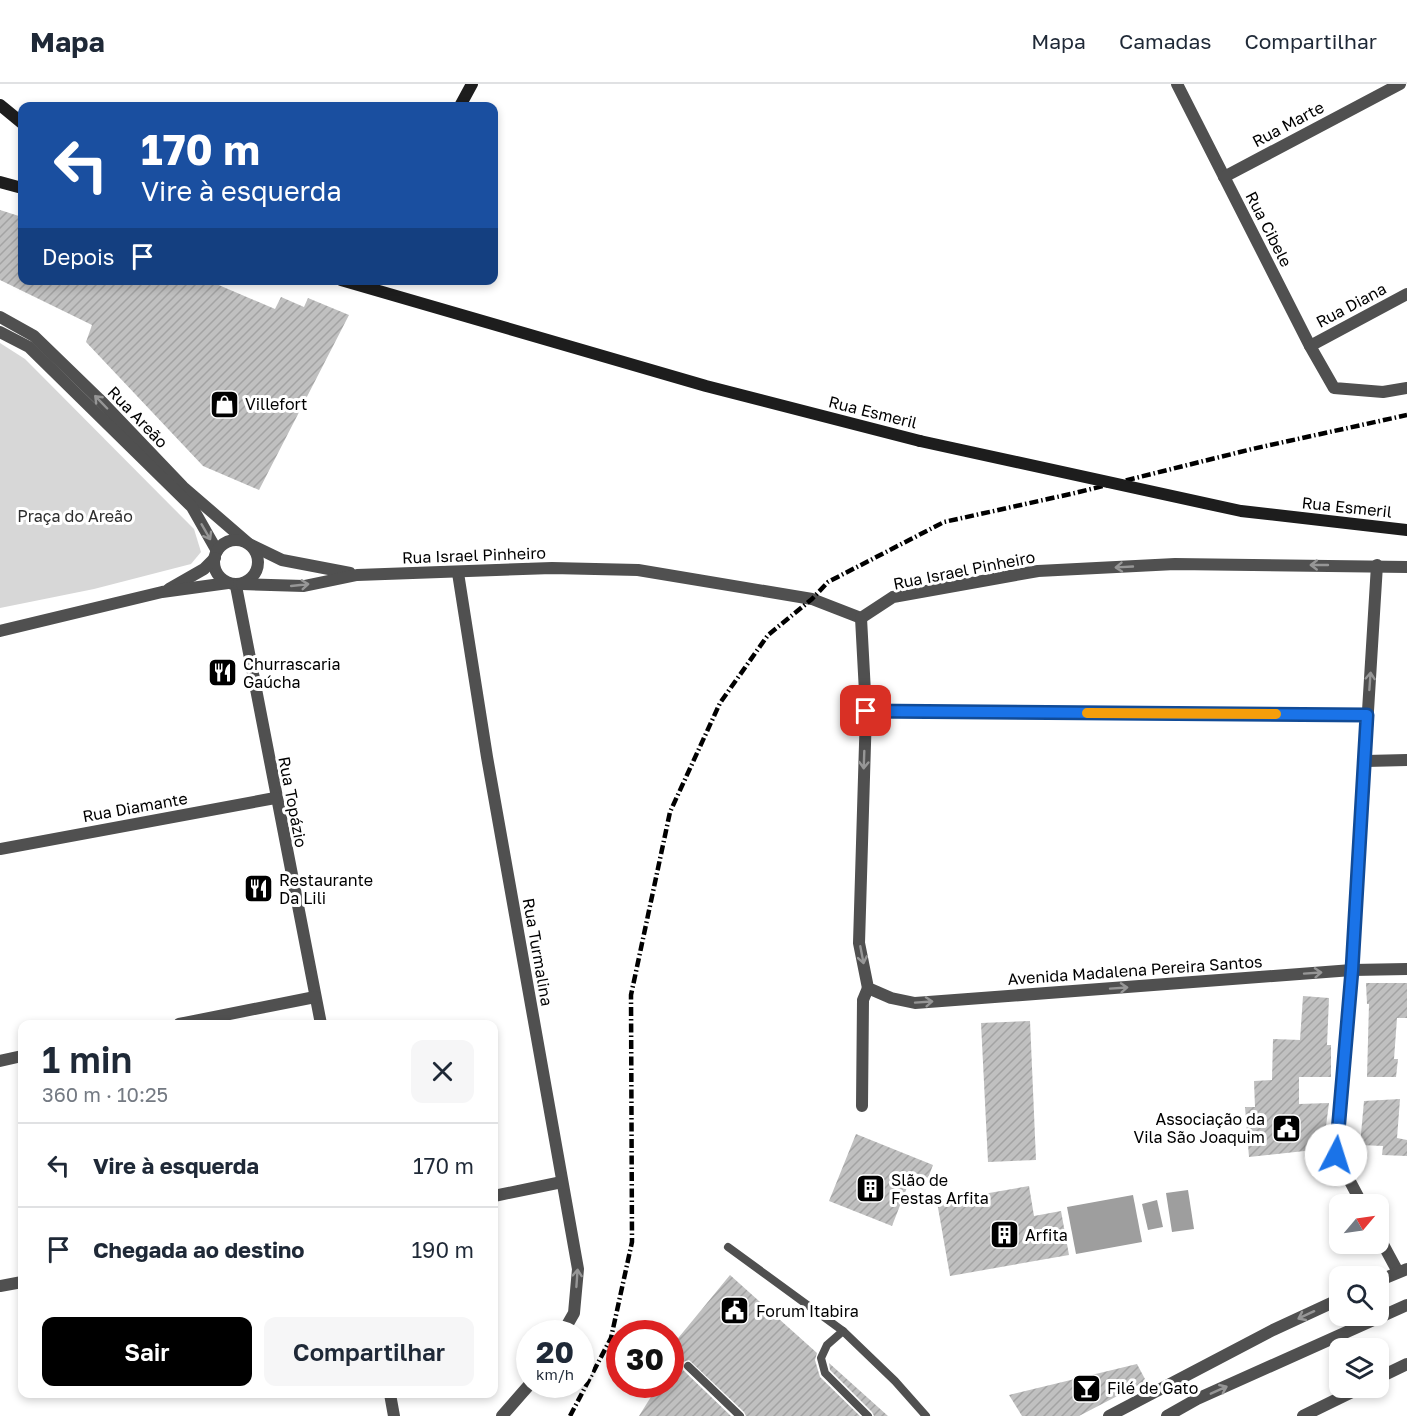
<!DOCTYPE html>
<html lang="pt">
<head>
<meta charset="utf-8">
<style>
  :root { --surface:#fff; --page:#f6f6f7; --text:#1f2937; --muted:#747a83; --line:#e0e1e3; --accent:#000 }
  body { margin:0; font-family:"Golos Text",sans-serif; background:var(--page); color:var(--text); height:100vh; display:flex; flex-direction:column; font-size:22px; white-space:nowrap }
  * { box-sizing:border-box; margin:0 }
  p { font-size:20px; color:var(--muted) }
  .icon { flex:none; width:33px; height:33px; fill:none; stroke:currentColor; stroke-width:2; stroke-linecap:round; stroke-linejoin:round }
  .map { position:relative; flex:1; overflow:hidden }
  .side { position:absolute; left:18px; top:936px; width:480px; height:378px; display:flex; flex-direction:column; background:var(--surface); border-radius:12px; box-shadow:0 3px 9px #0003 }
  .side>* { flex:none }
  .hud { position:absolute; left:18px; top:18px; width:480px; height:183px; border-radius:12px; box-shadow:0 3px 9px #0003; background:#1a4fa0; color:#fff; overflow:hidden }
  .needle { width:39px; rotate:61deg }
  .controls { position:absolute; left:1329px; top:1110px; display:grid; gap:12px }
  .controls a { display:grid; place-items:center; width:60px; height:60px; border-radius:12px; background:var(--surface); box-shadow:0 3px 9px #0003; font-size:30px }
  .speed { position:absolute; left:516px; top:1236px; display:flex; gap:12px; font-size:30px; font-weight:700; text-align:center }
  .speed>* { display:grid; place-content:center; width:78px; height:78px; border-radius:50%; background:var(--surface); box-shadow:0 3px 9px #0003; line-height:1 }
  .speed small { font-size:15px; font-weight:400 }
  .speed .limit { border:9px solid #d22; background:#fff; color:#111 }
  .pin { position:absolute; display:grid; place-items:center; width:51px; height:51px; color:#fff; margin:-26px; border-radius:12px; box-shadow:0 3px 9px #0006 }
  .me { position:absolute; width:66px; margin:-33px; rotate:5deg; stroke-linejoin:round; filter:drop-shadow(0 0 4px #0008) }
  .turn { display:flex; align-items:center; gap:21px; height:126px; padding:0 24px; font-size:27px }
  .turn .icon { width:78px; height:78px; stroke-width:2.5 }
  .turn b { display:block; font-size:42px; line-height:51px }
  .then { display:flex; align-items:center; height:57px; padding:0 24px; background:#0003; gap:12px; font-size:22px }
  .round { display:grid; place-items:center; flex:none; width:63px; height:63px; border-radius:12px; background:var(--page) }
  .summary { display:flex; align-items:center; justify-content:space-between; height:102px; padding:0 24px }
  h1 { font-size:36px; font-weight:600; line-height:45px }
  .cta { display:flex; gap:12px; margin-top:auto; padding:12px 24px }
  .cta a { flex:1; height:69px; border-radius:12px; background:var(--accent); color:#fff; font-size:24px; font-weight:600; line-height:69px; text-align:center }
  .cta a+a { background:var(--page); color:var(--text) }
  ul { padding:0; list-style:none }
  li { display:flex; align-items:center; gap:18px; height:84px; padding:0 24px; border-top:2px solid var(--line) }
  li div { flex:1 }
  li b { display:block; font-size:22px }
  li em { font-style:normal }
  header { display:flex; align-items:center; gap:36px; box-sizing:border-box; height:84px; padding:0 30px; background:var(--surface); border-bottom:2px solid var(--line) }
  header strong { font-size:28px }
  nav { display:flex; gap:33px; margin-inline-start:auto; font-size:21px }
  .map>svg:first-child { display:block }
  .park { fill:#d7d7d7 }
  .water { fill:#9e9e9e }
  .building { fill:url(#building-hatch) }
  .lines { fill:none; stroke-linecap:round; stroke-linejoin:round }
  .service { stroke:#505050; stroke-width:8 }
  .minor { stroke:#505050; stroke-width:12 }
  .tertiary { stroke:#505050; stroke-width:12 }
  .secondary { stroke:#1d1d1d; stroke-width:12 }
  .rail { stroke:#000; stroke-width:4.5; stroke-dasharray:9 3 1.5 3; stroke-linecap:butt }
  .secondary-bridge { stroke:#1d1d1d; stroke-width:12 }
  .oneway { stroke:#969696 }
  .route-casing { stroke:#114b97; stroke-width:15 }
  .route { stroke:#1a73e8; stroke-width:10 }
  .slow { stroke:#f59e0b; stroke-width:10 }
  .labels { text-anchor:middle; stroke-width:6; stroke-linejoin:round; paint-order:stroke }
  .street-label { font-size:16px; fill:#000; stroke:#fff }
  .poi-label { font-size:16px; fill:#000; stroke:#fff; text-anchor:start }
  .park-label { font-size:16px; fill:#2e2e2e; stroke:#fff }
</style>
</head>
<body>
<header>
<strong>Mapa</strong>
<nav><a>Mapa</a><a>Camadas</a><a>Compartilhar</a></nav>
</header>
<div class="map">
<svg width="1407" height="1332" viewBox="0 0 1407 1332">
  <defs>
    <pattern id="building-hatch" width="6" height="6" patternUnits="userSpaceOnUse" patternTransform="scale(1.5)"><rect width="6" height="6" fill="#c0c0c0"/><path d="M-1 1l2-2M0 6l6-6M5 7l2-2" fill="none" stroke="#a3a3a3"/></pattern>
  </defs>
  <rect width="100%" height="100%" fill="#fff"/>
  <path class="park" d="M0 259 25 275 194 445 201 468 191 480 94 505 0 524Z"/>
  <g class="water">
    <path d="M1188 1106 1194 1145 1172 1148 1166 1109Z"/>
    <path d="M1133 1111 1142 1158 1076 1170 1067 1123Z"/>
    <path d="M1157 1116 1163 1143 1148 1146 1142 1120Z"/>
  </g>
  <g class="building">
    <path d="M0 126 22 133V196H207L275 225 281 213 304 223 308 214 349 231 259 406 203 382 86 258 92 241 0 196Z"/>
    <path d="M1366 899H1407V934H1397L1394 975H1398L1396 993H1367L1369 920H1367Z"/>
    <path d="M1303 912 1329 914 1327 961H1331V993H1299V1020L1329 1019 1323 1065 1249 1073 1245 1023H1255L1254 997 1272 996 1273 955 1300 956Z"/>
    <path d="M1030 937 1036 1076 988 1078 981 939Z"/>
    <path d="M1400 1015 1397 1054 1407 1056V1072L1382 1071 1383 1062 1360 1061 1364 1017Z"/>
    <path d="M856 1050 933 1081 928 1094 913 1088 892 1142 829 1117Z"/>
    <path d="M1029 1102 1034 1132 1061 1127 1069 1171 950 1192 937 1118Z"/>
    <path d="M730 1191 817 1269 815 1276 820 1293 860 1332H746L744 1328 689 1276 683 1278V1286L731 1332H639L659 1300H670V1264Z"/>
    <path d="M829 1279 888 1332H874L872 1328 830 1286Z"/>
    <path d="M1137 1280 1146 1297 1079 1332H1022L1009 1311Z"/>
  </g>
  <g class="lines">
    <g class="service">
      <path d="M728 1163 843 1247 895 1297 926 1332"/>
      <path d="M843 1247 827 1261 821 1274 825 1289 868 1332"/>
      <path d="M688 1282 740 1332"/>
    </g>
    <g class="minor">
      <path d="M1177 0 1310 262 1334 304 1383 308 1407 304"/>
      <path d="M1224 93 1400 0"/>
      <path d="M1310 262 1407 210"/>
      <path d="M458 489 487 673 578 1185 574 1229 562 1250"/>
      <path d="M236 502 321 940"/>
      <path d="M866 627 1367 631"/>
      <path d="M1366 677 1407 676"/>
      <path d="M0 765 275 714"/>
      <path d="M179 940 315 913"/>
      <path d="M0 977 22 972"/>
      <path d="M862 1022 863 916 868 904"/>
      <path d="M494 1112 562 1098"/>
      <path d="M1362 1120 1336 1071 1352 886 1377 481"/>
      <path d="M1378 1151 1398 1188"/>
      <path d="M0 1202 22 1198"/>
      <path d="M1378 1294 1407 1280"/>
      <path d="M390 1310 394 1332"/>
      <path d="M502 1332 530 1300"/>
      <path d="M1303 1332 1360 1304"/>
    </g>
    <g class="tertiary">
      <path d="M0 233 34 252 99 315 183 403 249 460 282 476 350 489"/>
      <path d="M0 248 29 263 192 423 217 467"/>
      <circle cx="236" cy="478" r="22"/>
      <path d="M242 500 304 502 357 491 552 484 638 486 812 515 861 534"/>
      <path d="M169 505 204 485 215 474"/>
      <path d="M861 534 866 627 859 859 868 904 891 914 915 919 1352 886 1407 885"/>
      <path d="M861 534 893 513 1038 487 1175 480 1407 483"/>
      <path d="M0 547 162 508 228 499"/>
      <path d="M1378 1197 1407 1185"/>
      <path d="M1109 1332 1273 1246 1340 1215"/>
      <path d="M1167 1332 1197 1315 1407 1221"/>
    </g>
    <g class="secondary">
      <path d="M0 21 22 39"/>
      <path d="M460 22 472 0"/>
      <path d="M0 98 22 104"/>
      <path d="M341 196 706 302 920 357"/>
    </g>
    <path class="rail" d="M570 1332 611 1254 632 1158 631 911 670 728 720 619 768 551 812 515 828 498 944 438 1075 409 1252 365 1407 331"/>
    <path class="secondary-bridge" d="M920 357 1241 427 1407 446"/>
  </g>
  <defs><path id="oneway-shaft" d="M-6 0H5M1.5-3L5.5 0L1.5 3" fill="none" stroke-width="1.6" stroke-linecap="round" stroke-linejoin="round" transform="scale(1.5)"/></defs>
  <g class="oneway">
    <use href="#oneway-shaft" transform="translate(101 318) rotate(-134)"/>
    <use href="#oneway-shaft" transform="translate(206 448) rotate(60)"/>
    <use href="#oneway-shaft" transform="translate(1319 481) rotate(-180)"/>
    <use href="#oneway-shaft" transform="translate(1124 483) rotate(177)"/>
    <use href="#oneway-shaft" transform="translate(300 501) rotate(-6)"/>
    <use href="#oneway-shaft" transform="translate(1370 597) rotate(-86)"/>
    <use href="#oneway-shaft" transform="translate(864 676) rotate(92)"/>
    <use href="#oneway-shaft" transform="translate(862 871) rotate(79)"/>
    <use href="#oneway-shaft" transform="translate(1313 889) rotate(-4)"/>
    <use href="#oneway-shaft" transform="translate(1119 904) rotate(-4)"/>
    <use href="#oneway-shaft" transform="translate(924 918) rotate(-4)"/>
    <use href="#oneway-shaft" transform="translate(577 1194) rotate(-86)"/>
    <use href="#oneway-shaft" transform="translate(1306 1231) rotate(155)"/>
    <use href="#oneway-shaft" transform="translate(1219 1306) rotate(-24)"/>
  </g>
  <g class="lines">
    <defs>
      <path id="route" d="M866 627 1367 631 1352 886 1336 1071"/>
    </defs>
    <use href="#route" class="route-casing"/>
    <use href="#route" class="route"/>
    <path class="slow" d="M1087 629 1276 630"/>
  </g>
  <defs>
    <symbol id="shop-square" viewBox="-11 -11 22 22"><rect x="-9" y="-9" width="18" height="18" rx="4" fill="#000" stroke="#fff"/><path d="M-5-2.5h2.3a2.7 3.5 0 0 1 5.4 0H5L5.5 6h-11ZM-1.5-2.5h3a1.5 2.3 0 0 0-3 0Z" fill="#fff"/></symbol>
    <symbol id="restaurant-square" viewBox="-11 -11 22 22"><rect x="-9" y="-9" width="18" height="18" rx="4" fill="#000" stroke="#fff"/><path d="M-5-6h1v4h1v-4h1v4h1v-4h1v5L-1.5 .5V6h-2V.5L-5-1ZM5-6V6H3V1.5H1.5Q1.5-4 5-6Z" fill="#fff"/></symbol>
    <symbol id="civic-square" viewBox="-11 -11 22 22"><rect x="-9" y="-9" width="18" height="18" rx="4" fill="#000" stroke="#fff"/><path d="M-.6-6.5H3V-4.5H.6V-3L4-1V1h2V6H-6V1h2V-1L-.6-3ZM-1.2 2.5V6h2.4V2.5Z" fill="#fff"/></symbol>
    <symbol id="building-square" viewBox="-11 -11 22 22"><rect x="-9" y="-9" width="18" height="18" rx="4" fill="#000" stroke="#fff"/><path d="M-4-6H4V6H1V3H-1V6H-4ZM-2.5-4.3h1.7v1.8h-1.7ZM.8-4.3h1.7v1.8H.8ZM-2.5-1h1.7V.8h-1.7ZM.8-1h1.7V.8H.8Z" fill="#fff"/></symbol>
    <symbol id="bar-square" viewBox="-11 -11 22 22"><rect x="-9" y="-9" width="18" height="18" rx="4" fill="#000" stroke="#fff"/><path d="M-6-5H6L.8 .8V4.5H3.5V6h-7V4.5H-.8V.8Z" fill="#fff"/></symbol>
  </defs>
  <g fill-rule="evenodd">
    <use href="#shop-square" x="208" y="304" width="33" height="33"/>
    <use href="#restaurant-square" x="206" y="572" width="33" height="33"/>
    <use href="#restaurant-square" x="242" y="788" width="33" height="33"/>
    <use href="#civic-square" x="1270" y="1028" width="33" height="33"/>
    <use href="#building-square" x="854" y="1088" width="33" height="33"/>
    <use href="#building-square" x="988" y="1134" width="33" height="33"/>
    <use href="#civic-square" x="718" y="1210" width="33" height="33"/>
    <use href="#bar-square" x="1070" y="1288" width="33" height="33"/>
  </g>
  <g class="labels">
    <g class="street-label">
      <text transform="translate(1288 40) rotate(-28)" y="6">Rua Marte</text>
      <text transform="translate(1269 145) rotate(63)" y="6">Rua Cibele</text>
      <text transform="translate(1351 221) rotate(-28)" y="6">Rua Diana</text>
      <text transform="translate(873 328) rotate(14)" y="6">Rua Esmeril</text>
      <text transform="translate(138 333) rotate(46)" y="6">Rua Areão</text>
      <text transform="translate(1347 423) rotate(6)" y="6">Rua Esmeril</text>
      <text transform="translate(474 471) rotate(-2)" y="6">Rua Israel Pinheiro</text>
      <text transform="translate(964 486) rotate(-11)" y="6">Rua Israel Pinheiro</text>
      <text transform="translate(293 718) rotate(79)" y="6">Rua Topázio</text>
      <text transform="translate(135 723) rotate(-10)" y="6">Rua Diamante</text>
      <text transform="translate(538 868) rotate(80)" y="6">Rua Turmalina</text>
      <text transform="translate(1135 886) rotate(-4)" y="6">Avenida Madalena Pereira Santos</text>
    </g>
    <g class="poi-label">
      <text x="245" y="326">Villefort</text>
      <text x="243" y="586">Churrascaria<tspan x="243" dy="18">Gaúcha</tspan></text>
      <text x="279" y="802">Restaurante<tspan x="279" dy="18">Da Lili</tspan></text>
      <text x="1265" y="1041" text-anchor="end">Associação da<tspan x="1265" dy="18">Vila São Joaquim</tspan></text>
      <text x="891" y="1102">Slão de<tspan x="891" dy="18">Festas Arfita</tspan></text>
      <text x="1025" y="1157">Arfita</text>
      <text x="756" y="1233">Forum Itabira</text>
      <text x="1107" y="1310">Filé de Gato</text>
    </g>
    <g class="park-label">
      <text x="75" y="438">Praça do Areão</text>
    </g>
  </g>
</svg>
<div class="controls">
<a><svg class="needle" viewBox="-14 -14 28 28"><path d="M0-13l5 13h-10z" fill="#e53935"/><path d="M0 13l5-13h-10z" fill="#747a83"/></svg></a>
<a><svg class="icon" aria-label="search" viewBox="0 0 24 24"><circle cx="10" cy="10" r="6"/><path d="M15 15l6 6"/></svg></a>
<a><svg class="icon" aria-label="layers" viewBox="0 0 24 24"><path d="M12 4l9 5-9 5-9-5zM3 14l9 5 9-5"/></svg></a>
</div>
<div class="speed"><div>20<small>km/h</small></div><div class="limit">30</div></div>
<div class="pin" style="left:866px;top:627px;background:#d93025"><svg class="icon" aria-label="arrive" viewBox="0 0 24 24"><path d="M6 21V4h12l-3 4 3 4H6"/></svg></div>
<svg class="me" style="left:1336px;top:1071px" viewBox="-20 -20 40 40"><circle r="19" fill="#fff"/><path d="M0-13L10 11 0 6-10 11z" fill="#1a73e8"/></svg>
<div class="hud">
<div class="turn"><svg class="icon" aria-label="left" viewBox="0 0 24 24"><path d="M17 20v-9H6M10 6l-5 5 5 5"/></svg><div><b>170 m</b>Vire à esquerda</div></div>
<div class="then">Depois<svg class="icon" aria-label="arrive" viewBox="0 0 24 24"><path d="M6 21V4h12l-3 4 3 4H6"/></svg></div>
</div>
<section class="side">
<div class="summary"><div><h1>1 min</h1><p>360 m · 10:25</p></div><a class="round"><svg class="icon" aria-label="close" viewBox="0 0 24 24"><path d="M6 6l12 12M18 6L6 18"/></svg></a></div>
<ul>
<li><svg class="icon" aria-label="left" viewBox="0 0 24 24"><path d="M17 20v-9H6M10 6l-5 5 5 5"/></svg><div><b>Vire à esquerda</b></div><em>170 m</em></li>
<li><svg class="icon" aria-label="arrive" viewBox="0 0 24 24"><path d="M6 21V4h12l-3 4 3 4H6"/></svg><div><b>Chegada ao destino</b></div><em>190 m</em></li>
</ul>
<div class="cta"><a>Sair</a><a>Compartilhar</a></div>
</section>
</div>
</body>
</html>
